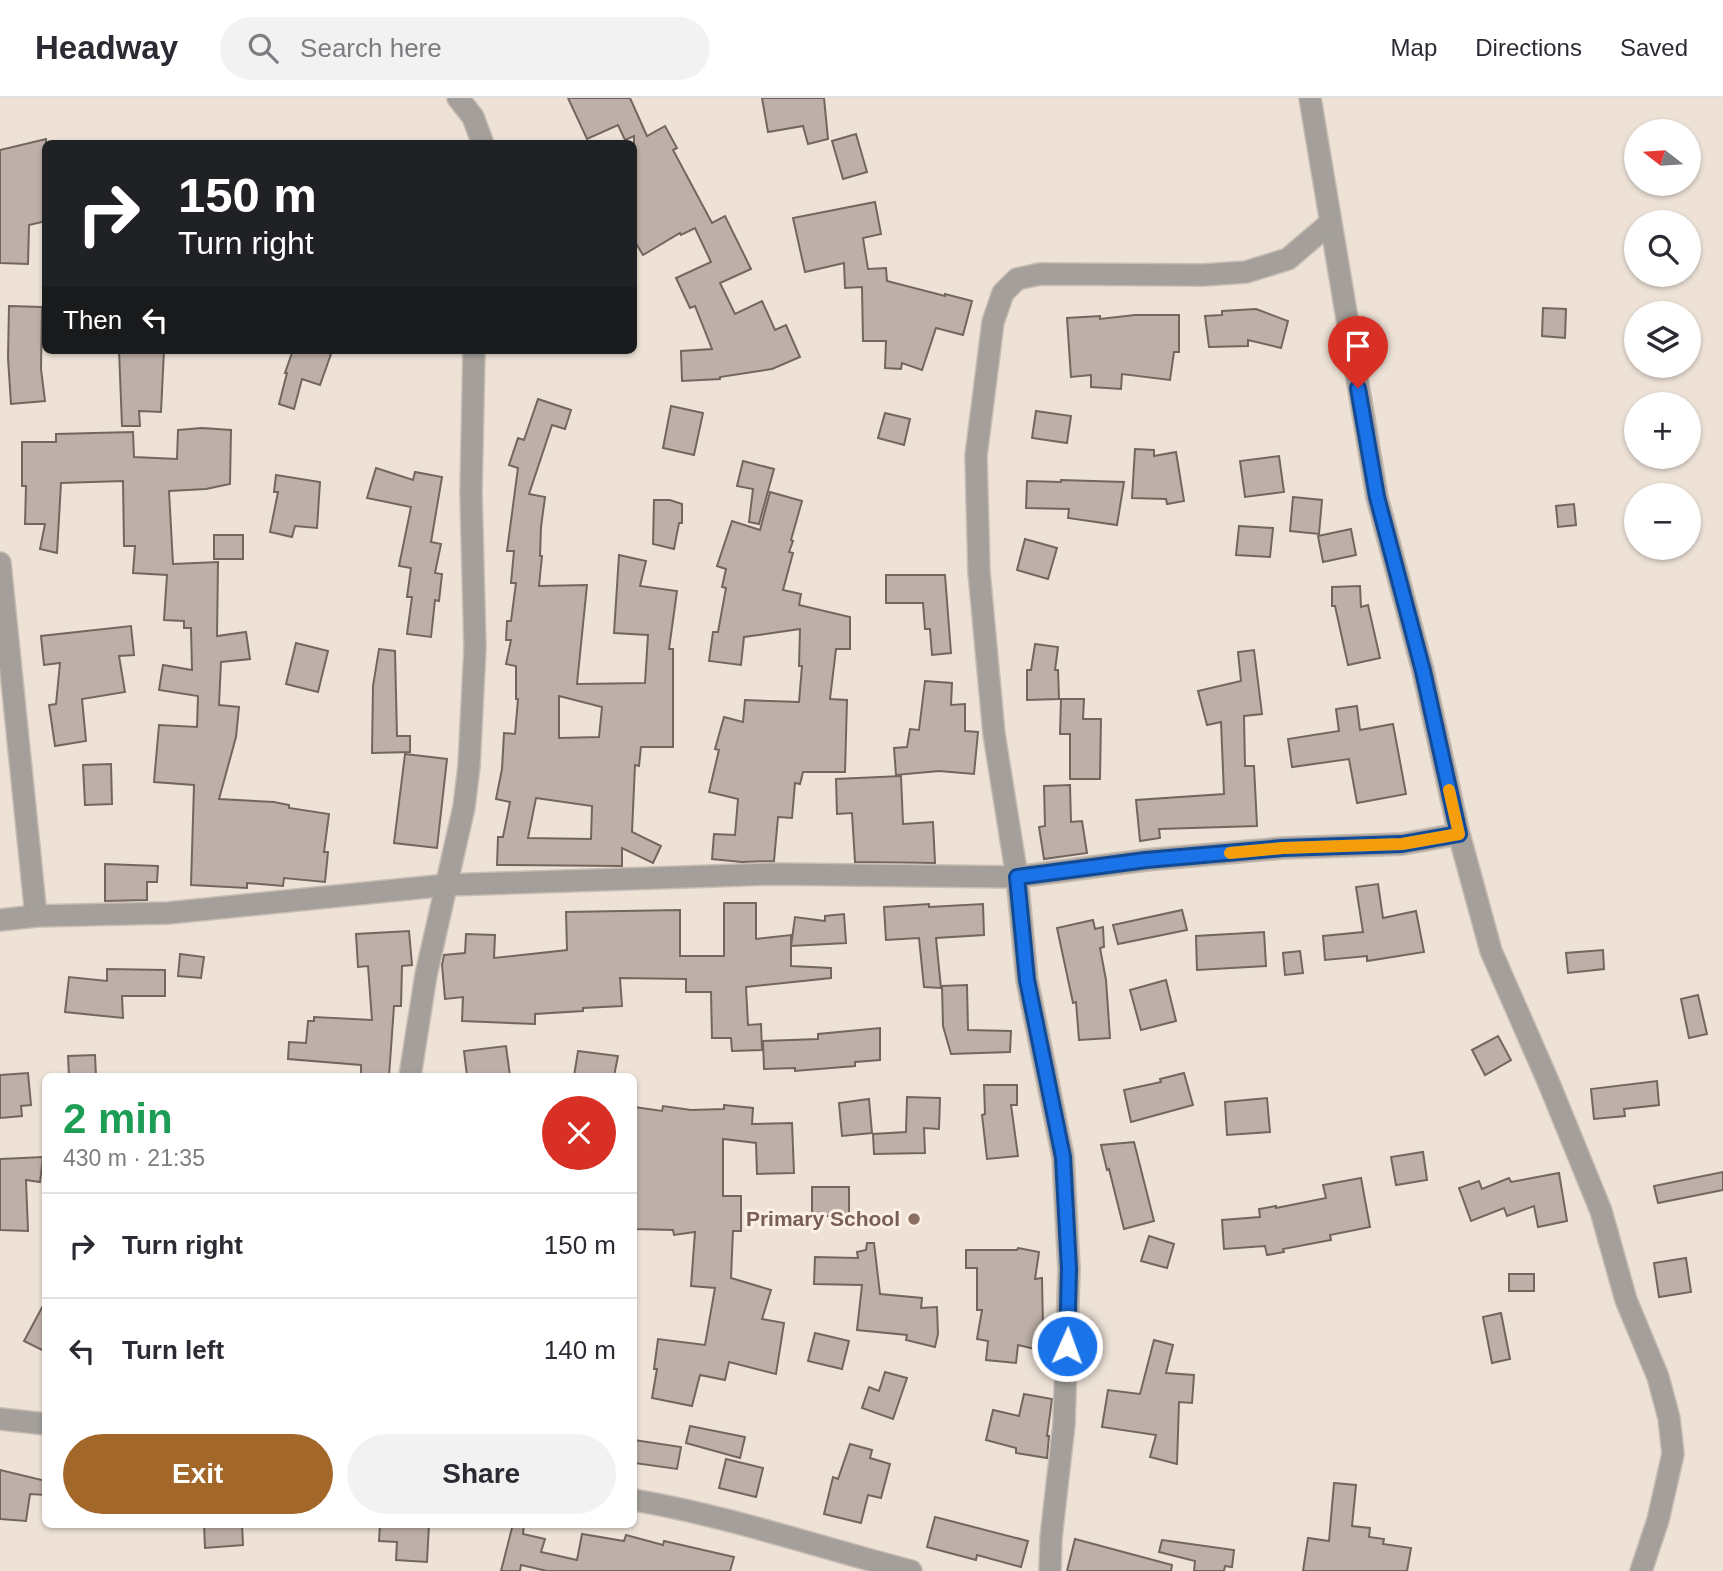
<!DOCTYPE html>
<html lang="en">
<head>
<meta charset="utf-8">
<style>
  :root { --surface:#fff; --page:#f2f2f3; --text:#2b2b33; --muted:#7c7c81; --line:#e1e1e2; --accent:#a36729 }
  body { margin:0; font-family:Helvetica,sans-serif; background:var(--page); color:var(--text); height:100vh; display:flex; flex-direction:column; font-size:26px; white-space:nowrap }
  * { box-sizing:border-box; margin:0 }
  p { font-size:23px; color:var(--muted) }
  .icon { flex:none; width:38px; height:38px; fill:none; stroke:currentColor; stroke-width:2; stroke-linecap:round; stroke-linejoin:round }
  .map { position:relative; flex:1; overflow:hidden }
  .side { position:absolute; left:42px; top:975px; width:595px; height:455px; display:flex; flex-direction:column; background:var(--surface); border-radius:10px; box-shadow:0 2px 5px #0004 }
  .side>* { flex:none }
  .banner { position:absolute; left:42px; top:42px; width:595px; height:214px; border-radius:10px; box-shadow:0 2px 5px #0004; background:#202124; color:#fff; overflow:hidden }
  .needle { width:46px; rotate:287deg }
  .tools { position:absolute; left:1624px; top:21px; display:grid; gap:14px }
  .tools a { display:grid; place-items:center; width:77px; height:77px; border-radius:50%; background:var(--surface); box-shadow:0 2px 5px #0004; font-size:35px }
  .pin { position:absolute; display:grid; place-items:center; width:60px; height:60px; color:#fff; margin:-72px -30px; border-radius:50% 50% 50% 0; rotate:-45deg; box-shadow:0 0 7px #0007 }
  .pin .icon { rotate:45deg }
  .me { position:absolute; width:77px; margin:-38px; rotate:2deg; stroke-linejoin:round; filter:drop-shadow(0 0 5px #0008) }
  .turn { display:flex; align-items:center; gap:24px; height:147px; padding:0 21px; font-size:32px }
  .turn .icon { width:91px; height:91px; stroke-width:2.5 }
  .turn b { display:block; font-size:49px; line-height:60px }
  .then { display:flex; align-items:center; height:66px; padding:0 21px; background:#0003; gap:14px; font-size:26px }
  .round { display:grid; place-items:center; flex:none; width:74px; height:74px; border-radius:37px; background:var(--page) }
  .overview { display:flex; align-items:center; justify-content:space-between; height:119px; padding:0 21px }
  h1 { font-size:42px; font-weight:800; line-height:52px; color:#1e9e55 }
  .button { display:flex; gap:14px; margin-top:auto; padding:14px 21px }
  .button a { flex:1; height:80px; border-radius:42px; background:var(--accent); color:#fff; font-size:28px; font-weight:800; line-height:80px; text-align:center }
  .button a+a { background:var(--page); color:var(--text) }
  ul { padding:0; list-style:none }
  li { display:flex; align-items:center; gap:21px; height:105px; padding:0 21px; border-top:2px solid var(--line) }
  li div { flex:1 }
  li b { display:block; font-size:26px }
  li em { font-style:normal }
  header { display:flex; align-items:center; gap:42px; box-sizing:border-box; height:98px; padding:0 35px; background:var(--surface); border-bottom:2px solid var(--line) }
  header strong { font-size:33px }
  nav { display:flex; gap:38px; margin-inline-start:auto; font-size:24px }
  .search { width:490px; height:63px; background:var(--page); display:flex; align-items:center; gap:18px; box-sizing:border-box; padding:0 24px; border-radius:38px; color:var(--muted); font-size:26px }
  .map>svg:first-child { display:block }
  .building { fill:#beb0a8; stroke:#72665e; stroke-width:2; fill-rule:evenodd }
  .lines { fill:none; stroke-linecap:round; stroke-linejoin:round }
  .minor-casing { stroke:#c8bdb3; stroke-width:24 }
  .minor { stroke:#a49f9a; stroke-width:21 }
  .route-casing { stroke:#114b97; stroke-width:18 }
  .route { stroke:#1a73e8; stroke-width:12 }
  .slow { stroke:#f59e0b; stroke-width:12 }
  .education-dot { fill:#8d6e63; stroke:#fcefe4; stroke-width:2.5 }
  .labels { text-anchor:middle; stroke-width:6; stroke-linejoin:round; paint-order:stroke }
  .education-label { font-size:21px; font-weight:bold; fill:#785e54; stroke:#fcefe4; text-anchor:end }
</style>
</head>
<body>
<header>
<strong>Headway</strong>
<div class="search"><svg class="icon" aria-label="search" viewBox="0 0 24 24"><circle cx="10" cy="10" r="6"/><path d="M15 15l6 6"/></svg>Search here</div>
<nav><a>Map</a><a>Directions</a><a>Saved</a></nav>
</header>
<div class="map">
<svg width="1723" height="1473" viewBox="0 0 1723 1473">
  <rect width="100%" height="100%" fill="#eee2d7"/>
  <g class="building">
    <path d="M568 0H630L647 38 665 28 677 50 673 52 712 125 725 118 751 171 720 185 735 216 762 203 775 232 786 227 800 259 772 271 720 279V281L682 283 681 253 712 251 695 208 690 210 676 180 711 164 695 130 681 137 680 135 643 157 634 142V38L625 42 618 27 587 41Z"/>
    <path d="M762 0H824L828 41 808 46 803 28 768 34Z"/>
    <path d="M856 36 867 74 843 81 832 43Z"/>
    <path d="M46 41V123L29 127 28 166 0 165V52Z"/>
    <path d="M875 104 881 136 863 140 868 171 886 170 887 183 945 198V196L972 203 963 237 936 230 922 272 902 265 901 271 885 270 886 243H863L862 189 845 190 844 165 805 174 793 120Z"/>
    <path d="M9 208 42 209 41 271 45 303 11 306 8 260Z"/>
    <path d="M1543 210 1566 211 1565 240 1542 238Z"/>
    <path d="M1256 211 1288 223 1281 250 1248 242V248L1209 249 1205 218 1222 217V213Z"/>
    <path d="M1135 217H1179V254H1174L1170 282 1122 276 1121 291 1091 289V277L1071 279 1067 220 1100 218V221Z"/>
    <path d="M119 252H164L161 314 139 313 140 328H122Z"/>
    <path d="M293 252H320L331 256 320 287 302 281 294 311 279 306 287 275H285Z"/>
    <path d="M538 301 571 312 565 331 552 327 529 396 545 399 541 429 540 458H542L539 488 587 487 577 586 645 585 648 537 614 535 619 457 646 463 640 488 677 493 669 551H673V649H641L639 668 635 667 632 734 661 748 653 765 622 750V768L497 767 498 739H503L510 704 496 701 502 671 504 635 515 636 518 601H516V568L506 566 511 542H506L507 523H511L516 485H511L514 453H507L518 370 509 367 518 340 524 342ZM559 598 602 609 599 639 559 640ZM536 700 592 708 591 741 528 740Z"/>
    <path d="M671 308 703 315 694 357 663 350Z"/>
    <path d="M1036 313 1071 318 1067 345 1032 340Z"/>
    <path d="M885 315 910 321 904 347 878 340Z"/>
    <path d="M202 330 231 332 230 386 206 391 169 393 173 466 218 464 217 538 246 534 250 561 221 564 219 607 239 609 236 639 219 701 274 704 289 707V710L329 716 324 754H328L325 784 284 780 283 788 247 785V790L191 787 194 687 154 684 159 627 197 629 198 598 159 592 163 567 192 572 191 530H184V523L164 522 167 477 133 475 135 448H124L123 383 61 385 57 455 40 451 45 426H25L26 388H22V344H56V336L133 334 134 359 177 361 178 332Z"/>
    <path d="M1135 351 1154 352V358L1176 354 1184 403 1167 406 1166 401 1132 400Z"/>
    <path d="M1279 358 1284 394 1245 399 1240 363Z"/>
    <path d="M743 363 774 371 759 426 749 424 753 391 737 388Z"/>
    <path d="M376 370 413 382 415 374 442 379 431 444 441 446 435 475 442 476 439 503 435 502 431 539 407 536 412 499H407L411 470 399 468 411 409 367 400Z"/>
    <path d="M276 377 320 384 317 430 295 428 292 439 270 434 278 394H274Z"/>
    <path d="M1061 382 1124 384 1117 427 1068 420 1069 411 1026 410 1027 383 1061 384Z"/>
    <path d="M770 394 802 403 791 442 793 443 789 454 793 455 783 492 801 496 799 507 850 519V551H836L830 601 847 602 845 674H803L800 686 795 685 792 720 778 719 774 763 742 764 712 761 714 736 735 737 738 701 709 694 719 652 715 651 724 619 743 624 745 602 799 604 802 568H799L800 531 744 539 741 567 709 563 713 534H718L726 490 722 489 726 471 717 468 732 423 760 432Z"/>
    <path d="M1293 399 1322 402 1319 436 1290 433Z"/>
    <path d="M654 402H670L682 406V425H679L674 451 653 446Z"/>
    <path d="M1574 406 1576 427 1558 429 1556 408Z"/>
    <path d="M1239 428 1273 430 1270 459 1236 457Z"/>
    <path d="M1351 431 1356 457 1323 464 1318 438Z"/>
    <rect x="214" y="437" width="29" height="24"/>
    <path d="M1025 441 1057 450 1048 481 1017 472Z"/>
    <path d="M886 477H945L951 555 932 557 930 531H925L923 505H886Z"/>
    <path d="M1360 488 1361 509 1368 507 1380 560 1348 567 1335 508H1332V489Z"/>
    <path d="M131 528 134 557 119 558 125 594 82 601 86 643 55 648 49 607 56 606 60 565 44 567 41 538Z"/>
    <path d="M296 545 328 553 318 594 286 586Z"/>
    <path d="M1035 546 1058 549 1055 572H1058L1059 601 1027 602V572H1031Z"/>
    <path d="M379 551 395 553 397 638H410V654L372 655 373 588Z"/>
    <path d="M1254 552 1262 616 1244 618 1245 668H1254L1257 728 1159 731 1160 740 1140 743 1136 702 1224 696 1221 624 1207 627 1198 593 1241 583 1238 554Z"/>
    <path d="M925 583 952 585 951 607 965 606V633L978 634 974 676 939 673 896 677 894 650 907 649 910 631 919 632Z"/>
    <path d="M1061 601H1084L1083 621H1101L1100 681H1070V636H1060Z"/>
    <path d="M1357 608 1360 632 1393 626 1406 696 1357 705 1349 661 1292 669 1288 641 1339 633 1336 611Z"/>
    <path d="M405 656 447 661 437 750 394 745Z"/>
    <path d="M111 666 112 706 85 707 83 667Z"/>
    <path d="M901 678 903 726 933 724 935 765 855 764 852 715 837 716 836 681Z"/>
    <path d="M1070 687 1071 724 1082 723 1087 755 1044 761 1039 729 1045 728 1044 688Z"/>
    <path d="M105 766 158 768 157 784H147V802L105 803Z"/>
    <path d="M1378 786 1383 820 1416 813 1424 854 1367 863V858L1325 862 1323 838 1363 834 1356 789Z"/>
    <path d="M724 805H756V841L791 837V868L831 870V880L746 889 748 927 761 926 762 952 732 953 731 940H712L711 894H686V881L620 880 622 908 583 910V913L535 916V926L462 923 463 899 445 901 442 867 444 857 465 855 466 836 495 837 494 860 567 852 566 814 680 812V858H724Z"/>
    <path d="M929 806V809L983 806 984 837 936 840 941 890 924 889 919 840 886 842 884 809Z"/>
    <path d="M1182 812 1187 832 1118 846 1113 827Z"/>
    <path d="M844 816 846 845 791 848 795 819 825 823V818Z"/>
    <path d="M1093 822 1095 831 1103 829 1104 849 1100 850 1106 882 1110 940 1079 942 1076 904 1073 905 1057 830Z"/>
    <path d="M409 833 412 867 402 868 401 908H394L389 978H361V967L288 961 289 944 306 945 308 923H314V919L372 922 368 868 358 869 356 836Z"/>
    <path d="M1264 834 1266 868 1197 872 1196 838Z"/>
    <path d="M1603 852 1604 871 1568 875 1566 855Z"/>
    <path d="M1300 853 1303 875 1285 877 1283 855Z"/>
    <path d="M180 856 204 859 201 880 178 878Z"/>
    <path d="M107 871 165 872V898H122L123 920 65 914 69 879 107 883Z"/>
    <path d="M1166 882 1176 923 1141 932 1130 892Z"/>
    <path d="M967 887 968 932 1011 933 1010 954 951 956 943 928 942 888Z"/>
    <path d="M1698 897 1707 936 1689 940 1681 901Z"/>
    <path d="M880 930V962L855 964V968L795 973V970L764 971 763 943 818 941V936Z"/>
    <path d="M1498 938 1511 962 1485 977 1472 952Z"/>
    <path d="M506 948 510 978H467L464 953Z"/>
    <path d="M578 953 618 958 614 978H574Z"/>
    <path d="M95 957 96 978H69L68 958Z"/>
    <path d="M28 975 31 1007 21 1008 22 1018 0 1020V977Z"/>
    <path d="M1184 975 1193 1007 1131 1024 1124 992 1161 984 1160 981Z"/>
    <path d="M1657 983 1659 1007 1624 1011 1625 1018 1594 1021 1591 991Z"/>
    <path d="M984 987H1017V1007H1011L1018 1058 987 1061 982 1017 985 1016Z"/>
    <path d="M907 999 940 1000 939 1031 924 1030 925 1055 874 1056 873 1036 906 1034Z"/>
    <path d="M1267 1000 1270 1034 1227 1037 1225 1004Z"/>
    <path d="M869 1001 872 1035 842 1038 839 1005Z"/>
    <path d="M724 1007 753 1010 752 1026 792 1025 794 1075 757 1076 756 1045 723 1041V1098H741V1133H733L731 1180 771 1192 762 1221 784 1225 776 1276 729 1264 725 1282 700 1277 692 1308 652 1300 657 1271H654L658 1241 705 1247 715 1190 691 1188 695 1134 674 1137 673 1132 634 1131V1009L662 1013 663 1008 691 1012 724 1011Z"/>
    <path d="M1134 1044 1154 1123 1124 1131 1109 1071 1107 1072 1101 1047Z"/>
    <path d="M1423 1054 1427 1082 1396 1087 1391 1059Z"/>
    <path d="M43 1059 40 1084 26 1082 28 1133 0 1132V1061Z"/>
    <path d="M1723 1074V1092L1658 1105 1654 1088Z"/>
    <path d="M1559 1075 1567 1123 1538 1129 1534 1108 1507 1118 1504 1110 1471 1123 1459 1090 1479 1083 1482 1091 1509 1080 1511 1084Z"/>
    <path d="M1361 1080 1370 1129 1330 1137 1331 1142 1283 1151 1284 1154 1267 1157 1265 1148 1224 1151 1222 1122 1260 1119 1259 1111 1276 1108V1110L1326 1100 1323 1087Z"/>
    <rect x="812" y="1089" width="37" height="29"/>
    <path d="M1149 1138 1174 1146 1167 1170 1141 1163Z"/>
    <path d="M867 1145H874L880 1196 922 1200 921 1210 937 1209 938 1236 935 1249 906 1242 907 1237 857 1232 862 1187 814 1186 815 1159 858 1160 857 1154 866 1152Z"/>
    <path d="M1018 1150 1039 1154 1035 1181 1042 1180 1043 1230 1053 1232 1048 1254 1018 1247 1016 1265 986 1262 988 1243 977 1241 982 1212H977V1170H966V1152H1017Z"/>
    <path d="M1686 1160 1691 1194 1659 1199 1654 1165Z"/>
    <rect x="1509" y="1176" width="25" height="17"/>
    <path d="M46 1202V1254L24 1243Z"/>
    <path d="M1501 1215 1510 1261 1492 1265 1483 1219Z"/>
    <path d="M815 1235 849 1243 842 1271 808 1263Z"/>
    <path d="M1154 1242 1173 1247 1166 1275 1194 1277 1192 1305 1179 1304 1177 1366 1150 1359 1156 1337 1102 1329 1108 1292 1140 1296Z"/>
    <path d="M885 1274 907 1280 893 1321 862 1310 869 1289 879 1293Z"/>
    <path d="M1024 1296 1052 1301 1047 1338H1049L1047 1360 1016 1355V1350L986 1342 993 1312 1019 1318Z"/>
    <path d="M690 1328 745 1339 740 1360 686 1345Z"/>
    <path d="M634 1342 681 1349 677 1371 634 1365Z"/>
    <path d="M850 1346 872 1352 870 1360 890 1366 881 1400 868 1397 861 1425 824 1416 833 1379 838 1381Z"/>
    <path d="M726 1361 763 1370 756 1399 719 1390Z"/>
    <path d="M0 1372 46 1383V1397L30 1396 26 1423 0 1421Z"/>
    <path d="M1334 1385 1356 1387 1352 1428 1370 1430 1369 1439 1384 1441 1383 1446 1411 1450 1407 1473H1303L1308 1440 1329 1443Z"/>
    <path d="M935 1419 1028 1443 1021 1469 977 1457 976 1462 927 1449Z"/>
    <path d="M204 1426H242L243 1447 205 1450Z"/>
    <path d="M380 1426H429L427 1464 396 1462 397 1444 379 1443Z"/>
    <path d="M513 1426H524L523 1436 545 1441 541 1454 577 1462 582 1436 624 1443 626 1437 663 1447 664 1443 734 1459 730 1473H547L521 1467 520 1473H501Z"/>
    <path d="M1075 1441 1172 1467 1171 1473H1067Z"/>
    <path d="M1162 1442 1234 1452 1232 1469 1225 1468 1224 1473H1194L1195 1463 1159 1454Z"/>
  </g>
  <g class="lines">
    <defs>
      <g id="minor">
        <path d="M458 0 473 19 483 46"/>
        <path d="M1310 0 1377 399 1423 573 1459 736 1491 853 1548 983 1601 1113 1626 1202 1658 1279 1669 1320 1673 1356 1658 1422 1641 1473"/>
        <path d="M0 465 36 818"/>
        <path d="M0 822 36 818 168 815 447 787 773 776 1017 779 1146 762 1283 750 1402 746 1459 736"/>
        <path d="M410 978 426 877 464 709 469 668 475 550 471 395 474 252"/>
        <path d="M0 1321 46 1326"/>
        <path d="M634 1402C728 1418 818 1449 911 1473"/>
        <path d="M1050 1473 1051 1440 1064 1326 1069 1171 1063 1059 1027 882 1017 779 994 636 979 474 976 358 993 224 1003 195 1017 181 1040 176 1203 177 1246 174 1288 161 1329 126"/>
      </g>
    </defs>
    <use href="#minor" class="minor-casing"/>
    <use href="#minor" class="minor"/>
  </g>
  <g class="lines">
    <defs>
      <path id="route" d="M1067 1248 1069 1171 1063 1059 1027 882 1017 779 1146 762 1283 750 1402 746 1459 736 1423 573 1377 399 1358 290"/>
    </defs>
    <use href="#route" class="route-casing"/>
    <use href="#route" class="route"/>
    <path class="slow" d="M1230 755 1283 750 1402 746 1459 736 1449 692"/>
  </g>
  <circle class="education-dot" cx="914" cy="1121" r="7"/>
  <g class="labels">
    <g class="education-label">
      <text x="900" y="1128">Primary School</text>
    </g>
  </g>
</svg>
<div class="tools">
<a><svg class="needle" viewBox="-14 -14 28 28"><path d="M0-13l5 13h-10z" fill="#e53935"/><path d="M0 13l5-13h-10z" fill="#7c7c81"/></svg></a>
<a><svg class="icon" aria-label="search" viewBox="0 0 24 24"><circle cx="10" cy="10" r="6"/><path d="M15 15l6 6"/></svg></a>
<a><svg class="icon" aria-label="layers" viewBox="0 0 24 24"><path d="M12 4l9 5-9 5-9-5zM3 14l9 5 9-5"/></svg></a>
<a>+</a>
<a>−</a>
</div>
<div class="pin" style="left:1358px;top:290px;background:#d93025"><svg class="icon" aria-label="arrive" viewBox="0 0 24 24"><path d="M6 21V4h12l-3 4 3 4H6"/></svg></div>
<svg class="me" style="left:1067px;top:1248px" viewBox="-20 -20 40 40"><circle r="17" fill="#1a73e8" stroke="#fff" stroke-width="3"/><path d="M0-11L8 9 0 5-8 9z" fill="#fff"/></svg>
<div class="banner">
<div class="turn"><svg class="icon" aria-label="right" viewBox="0 0 24 24"><path d="M7 20v-9h11M14 6l5 5-5 5"/></svg><div><b>150 m</b>Turn right</div></div>
<div class="then">Then<svg class="icon" aria-label="left" viewBox="0 0 24 24"><path d="M17 20v-9H6M10 6l-5 5 5 5"/></svg></div>
</div>
<section class="side">
<div class="overview"><div><h1>2 min</h1><p>430 m · 21:35</p></div><a class="round" style="background:#d93025;color:#fff"><svg class="icon" aria-label="close" viewBox="0 0 24 24"><path d="M6 6l12 12M18 6L6 18"/></svg></a></div>
<ul>
<li><svg class="icon" aria-label="right" viewBox="0 0 24 24"><path d="M7 20v-9h11M14 6l5 5-5 5"/></svg><div><b>Turn right</b></div><em>150 m</em></li>
<li><svg class="icon" aria-label="left" viewBox="0 0 24 24"><path d="M17 20v-9H6M10 6l-5 5 5 5"/></svg><div><b>Turn left</b></div><em>140 m</em></li>
</ul>
<div class="button"><a>Exit</a><a>Share</a></div>
</section>
</div>
</body>
</html>
